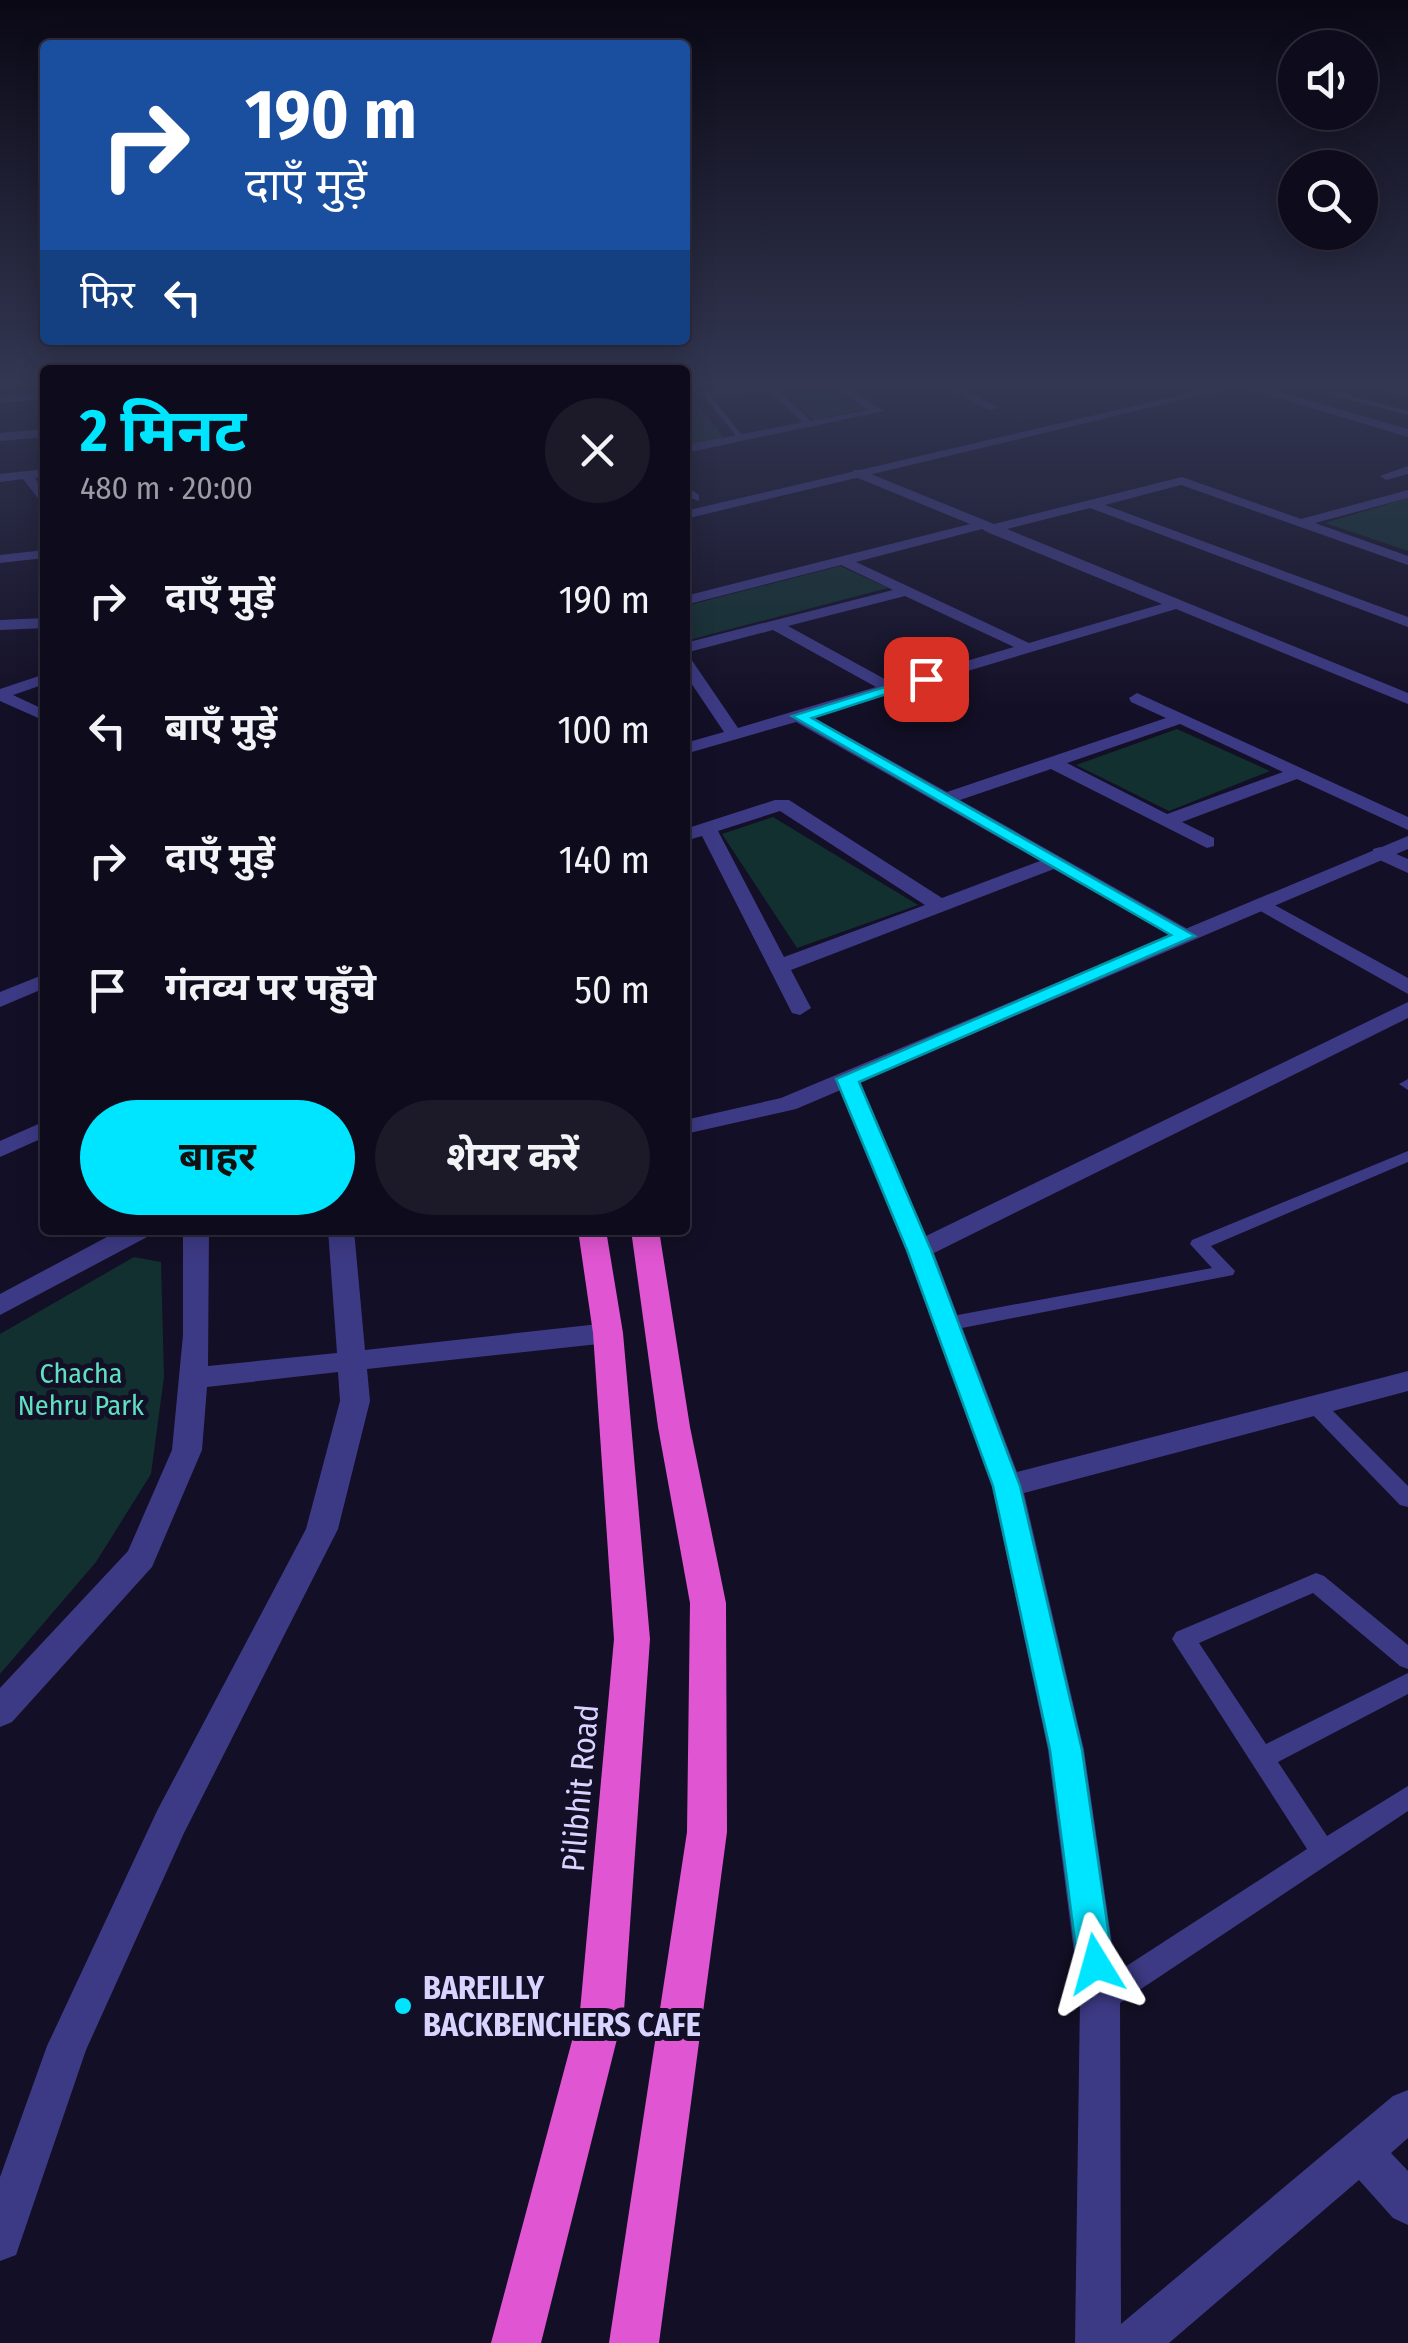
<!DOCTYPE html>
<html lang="hi">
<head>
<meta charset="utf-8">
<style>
  :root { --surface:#0e0b1c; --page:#1c1929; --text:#f1f3f6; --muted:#9b9ba3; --line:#2e2b3b; --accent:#00e5ff }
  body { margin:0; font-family:"Fira Sans Condensed","Noto Sans Devanagari",sans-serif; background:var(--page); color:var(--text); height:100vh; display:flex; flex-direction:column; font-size:38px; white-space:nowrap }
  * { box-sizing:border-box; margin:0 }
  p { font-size:32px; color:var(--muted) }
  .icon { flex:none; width:55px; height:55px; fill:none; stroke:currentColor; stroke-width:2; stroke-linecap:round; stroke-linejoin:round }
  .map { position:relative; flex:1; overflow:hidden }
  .details { position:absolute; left:40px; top:365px; width:650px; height:870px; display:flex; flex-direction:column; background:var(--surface); border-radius:10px; box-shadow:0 5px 25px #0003,0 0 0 2px var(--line) }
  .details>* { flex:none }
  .guide { position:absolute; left:40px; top:40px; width:650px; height:305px; border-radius:10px; box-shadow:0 5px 25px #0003,0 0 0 2px var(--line); background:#1a4fa0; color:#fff; overflow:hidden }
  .tools { position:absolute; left:1278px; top:30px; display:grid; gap:20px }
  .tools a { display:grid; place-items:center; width:100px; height:100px; border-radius:50%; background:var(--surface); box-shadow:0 5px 25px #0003,0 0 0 2px var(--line); font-size:50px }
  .pin { position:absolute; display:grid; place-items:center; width:85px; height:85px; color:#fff; margin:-42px; border-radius:20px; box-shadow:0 5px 15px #0006 }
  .me { position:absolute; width:110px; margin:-55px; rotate:352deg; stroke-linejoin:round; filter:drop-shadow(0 0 8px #0008) }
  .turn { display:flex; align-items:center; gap:35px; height:210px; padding:0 40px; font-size:45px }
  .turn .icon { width:130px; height:130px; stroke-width:2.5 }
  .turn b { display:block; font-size:70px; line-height:85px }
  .then { display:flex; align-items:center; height:95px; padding:0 40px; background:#0003; gap:20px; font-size:38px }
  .round { display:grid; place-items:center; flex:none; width:105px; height:105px; border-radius:52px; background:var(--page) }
  .summary { display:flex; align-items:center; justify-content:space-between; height:170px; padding:0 40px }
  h1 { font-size:60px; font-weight:700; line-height:75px; color:var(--accent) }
  .action { display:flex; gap:20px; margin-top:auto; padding:20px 40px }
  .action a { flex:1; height:115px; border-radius:60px; background:var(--accent); color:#111; font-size:40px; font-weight:700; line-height:115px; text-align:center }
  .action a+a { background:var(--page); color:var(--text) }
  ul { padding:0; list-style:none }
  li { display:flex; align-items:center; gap:30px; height:130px; padding:0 40px }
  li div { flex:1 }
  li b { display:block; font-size:38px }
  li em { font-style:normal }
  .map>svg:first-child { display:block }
  .green { fill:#12302f }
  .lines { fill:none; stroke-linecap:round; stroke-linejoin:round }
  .service { fill:#3d3a85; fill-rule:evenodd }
  .minor { fill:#3d3a85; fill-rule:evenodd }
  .tertiary { fill:#3d3a85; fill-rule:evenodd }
  .trunk { fill:#e055d1; fill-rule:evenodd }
  .route { fill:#00e5ff; stroke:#0095a6; stroke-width:2.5 }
  .poi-dot { fill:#00e5ff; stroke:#130f26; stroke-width:4 }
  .labels { text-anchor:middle; stroke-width:10; stroke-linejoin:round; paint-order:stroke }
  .park-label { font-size:28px; fill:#5fe0c0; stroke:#130f26 }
  .near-street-label { font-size:32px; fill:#d9d4ff; stroke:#130f26 }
  .near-poi-label { font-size:32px; font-weight:bold; fill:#d9d4ff; stroke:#130f26; text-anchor:start }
</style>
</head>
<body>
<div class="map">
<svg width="1408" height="2343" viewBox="0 0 1408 2343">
  <rect width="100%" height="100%" fill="#130f26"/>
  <g class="green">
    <path d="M824 385 864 409 814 420 779 389Z"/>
    <path d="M692 397 724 438 685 446V398Z"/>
    <path d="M1408 498V551L1325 523Z"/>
    <path d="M840 566 888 588 685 641V606Z"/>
    <path d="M1177 729 1270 771 1169 811 1076 765Z"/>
    <path d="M773 817 918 905 797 948 722 834Z"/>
    <path d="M134 1257 161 1262 164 1377 151 1474 96 1562 0 1674V1334Z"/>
  </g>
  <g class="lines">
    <g class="service">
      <path d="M776 384H805L777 389 813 423V427H807L769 390 711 396 744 438 740 441 704 396 685 398V394Z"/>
      <path d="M1365 384H1379L1408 393V397Z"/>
      <path d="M1334 391 1408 411V415L1331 395Z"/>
      <path d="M1408 1079V1090L1399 1084Z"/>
      <path d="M1408 1151V1162L1211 1246 1235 1271 1233 1275 947 1331 940 1329 937 1324 940 1319 947 1317 1212 1268 1190 1244 1192 1240Z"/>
      <path d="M1317 1400 1324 1402 1408 1486V1507L1400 1505 1310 1412 1307 1407 1310 1402Z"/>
      <path d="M1316 1573 1324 1576 1408 1645V1669L1400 1666 1313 1593 1199 1643 1266 1744 1408 1673V1694L1278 1762 1327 1836 1408 1786V1811L1111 2009 1101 2013 1091 2009 1087 1999 1091 1989 1307 1849 1172 1639 1176 1632Z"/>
    </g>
    <g class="minor">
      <path d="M829 384H842L884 411 685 453V445L868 410Z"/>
      <path d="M940 384H954L999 408 989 410Z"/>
      <path d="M1251 384 1408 429V437L1235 385Z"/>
      <path d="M45 393V399L0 403V397Z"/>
      <path d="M45 429V437L0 441V433Z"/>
      <path d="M1408 466V474L1386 480 1380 476Z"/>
      <path d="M45 469V477L35 478 45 493V507L23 479 0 482V474Z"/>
      <path d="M853 470H861L994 524 1182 477 1301 519 1408 490V498L1315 523 1408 556V565L1181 485 1105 505 1408 617V627L1090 508 1007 529 1408 693V704L1176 609 813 717 947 792 1166 718 1131 702 1129 698 1137 693 1408 817V830L1297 779 1182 822 1214 838V846L1207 848 1051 769 960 800 1193 932 1196 936 1193 940H1179L1054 869 791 970 811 1008 800 1015 792 1013 702 836 685 841V829L775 800H789L942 898 1040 861 796 722 685 754V743L724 732 685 674V657L691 659 738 728 876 687 773 630 685 653V643L893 590 841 565 685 605V596L970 524 853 476ZM982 529 987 532 1162 604 1029 643 856 562ZM905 596 1014 647 892 683 788 626ZM1180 724 1283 772 1167 814 1067 763ZM780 811 925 905 784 957 718 831Z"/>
      <path d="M685 485 699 495V501L685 496Z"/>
      <path d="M45 550V558L0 563V555Z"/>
      <path d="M45 674V684L13 695 45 710V721L0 701V689Z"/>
      <path d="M1380 847 1408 859V873L1373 857V849Z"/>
      <path d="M1262 898 1408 978V994L1255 908V900Z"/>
      <path d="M1408 1002V1018L934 1253 1017 1472 1408 1371V1391L1024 1493 1084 1750 1120 1999 1121 2324 1393 2096 1408 2090V2138L1391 2153 1408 2171V2225L1393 2218 1359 2180 1169 2343H1075L1080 1999 1048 1750 992 1486 906 1250 835 1079 847 1072 859 1079 926 1236Z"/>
      <path d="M45 1121V1137L0 1157V1141Z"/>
      <path d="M120 1230H153L149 1236 0 1315V1294Z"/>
      <path d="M183 1230H209L208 1366 337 1353 328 1230H354L365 1350 608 1323 618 1326 622 1333 618 1340 608 1343 367 1369 370 1401 338 1529 184 1833 86 2050 16 2255 0 2261V2177L47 2046 157 1811 306 1529 340 1401 338 1372 207 1387 202 1450 152 1567 12 1722 0 1727V1688L128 1551 172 1450 183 1335Z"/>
    </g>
    <g class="tertiary">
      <path d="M1227 384H1248L685 519V511Z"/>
      <path d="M45 618V628L0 630V620Z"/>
      <path d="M1408 836V849L796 1109 685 1134V1120L781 1098Z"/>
      <path d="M45 974V988L0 1007V992Z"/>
    </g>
    <g class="trunk">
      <path d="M578 1230H606L623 1333 650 1639 624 2011 541 2343H491L580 2011 614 1639 593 1333Z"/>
      <path d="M631 1230H659L690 1427 726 1603 727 1832 659 2343H609L687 1832 690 1603 658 1427Z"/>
    </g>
  </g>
  <linearGradient id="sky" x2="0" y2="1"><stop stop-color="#0a0815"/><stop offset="0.54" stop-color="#333752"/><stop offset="1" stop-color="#333752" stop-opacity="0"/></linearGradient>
  <rect width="1408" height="712" fill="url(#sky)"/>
  <path class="route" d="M920 676 933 679 812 718 1195 936 859 1082 931 1250 1020 1486 1082 1750 1113 1964 1108 1976 1096 1981 1083 1976 1078 1964 1050 1750 993 1486 907 1250 836 1079 1171 935 792 716Z"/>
  <circle class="poi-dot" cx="403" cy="2006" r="10"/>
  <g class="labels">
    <g class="park-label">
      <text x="81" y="1383">Chacha<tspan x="81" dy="32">Nehru Park</tspan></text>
    </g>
    <g class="near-street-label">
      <text transform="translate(580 1788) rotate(-85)" y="11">Pilibhit Road</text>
    </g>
    <g class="near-poi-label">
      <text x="423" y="1999">BAREILLY<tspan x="423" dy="37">BACKBENCHERS CAFE</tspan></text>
    </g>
  </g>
</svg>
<div class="tools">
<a><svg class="icon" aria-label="sound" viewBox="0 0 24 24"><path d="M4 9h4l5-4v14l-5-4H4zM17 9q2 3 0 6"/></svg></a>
<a><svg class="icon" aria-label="search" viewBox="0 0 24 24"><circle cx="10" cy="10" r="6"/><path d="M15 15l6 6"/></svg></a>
</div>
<div class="pin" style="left:926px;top:679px;background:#d93025"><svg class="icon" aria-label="arrive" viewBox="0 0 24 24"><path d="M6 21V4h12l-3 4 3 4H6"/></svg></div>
<svg class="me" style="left:1096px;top:1964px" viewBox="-20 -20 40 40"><path d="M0-17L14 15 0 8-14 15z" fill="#00e5ff" stroke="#fff" stroke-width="4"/></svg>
<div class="guide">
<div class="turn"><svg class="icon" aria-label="right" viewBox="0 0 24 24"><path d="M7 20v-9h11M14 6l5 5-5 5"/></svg><div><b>190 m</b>दाएँ मुड़ें</div></div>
<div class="then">फिर<svg class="icon" aria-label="left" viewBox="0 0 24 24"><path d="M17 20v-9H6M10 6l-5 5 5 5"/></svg></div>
</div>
<section class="details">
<div class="summary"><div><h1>2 मिनट</h1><p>480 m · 20:00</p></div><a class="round"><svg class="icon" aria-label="close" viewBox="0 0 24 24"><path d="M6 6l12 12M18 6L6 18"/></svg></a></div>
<ul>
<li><svg class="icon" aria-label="right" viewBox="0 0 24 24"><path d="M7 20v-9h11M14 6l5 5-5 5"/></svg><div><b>दाएँ मुड़ें</b></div><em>190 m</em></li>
<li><svg class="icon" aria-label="left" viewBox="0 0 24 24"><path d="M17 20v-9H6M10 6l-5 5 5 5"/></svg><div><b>बाएँ मुड़ें</b></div><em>100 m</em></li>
<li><svg class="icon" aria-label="right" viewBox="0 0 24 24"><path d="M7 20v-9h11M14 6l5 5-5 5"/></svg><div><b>दाएँ मुड़ें</b></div><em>140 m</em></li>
<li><svg class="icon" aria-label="arrive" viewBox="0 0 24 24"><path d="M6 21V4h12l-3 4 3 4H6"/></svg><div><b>गंतव्य पर पहुँचे</b></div><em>50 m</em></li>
</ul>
<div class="action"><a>बाहर</a><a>शेयर करें</a></div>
</section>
</div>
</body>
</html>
